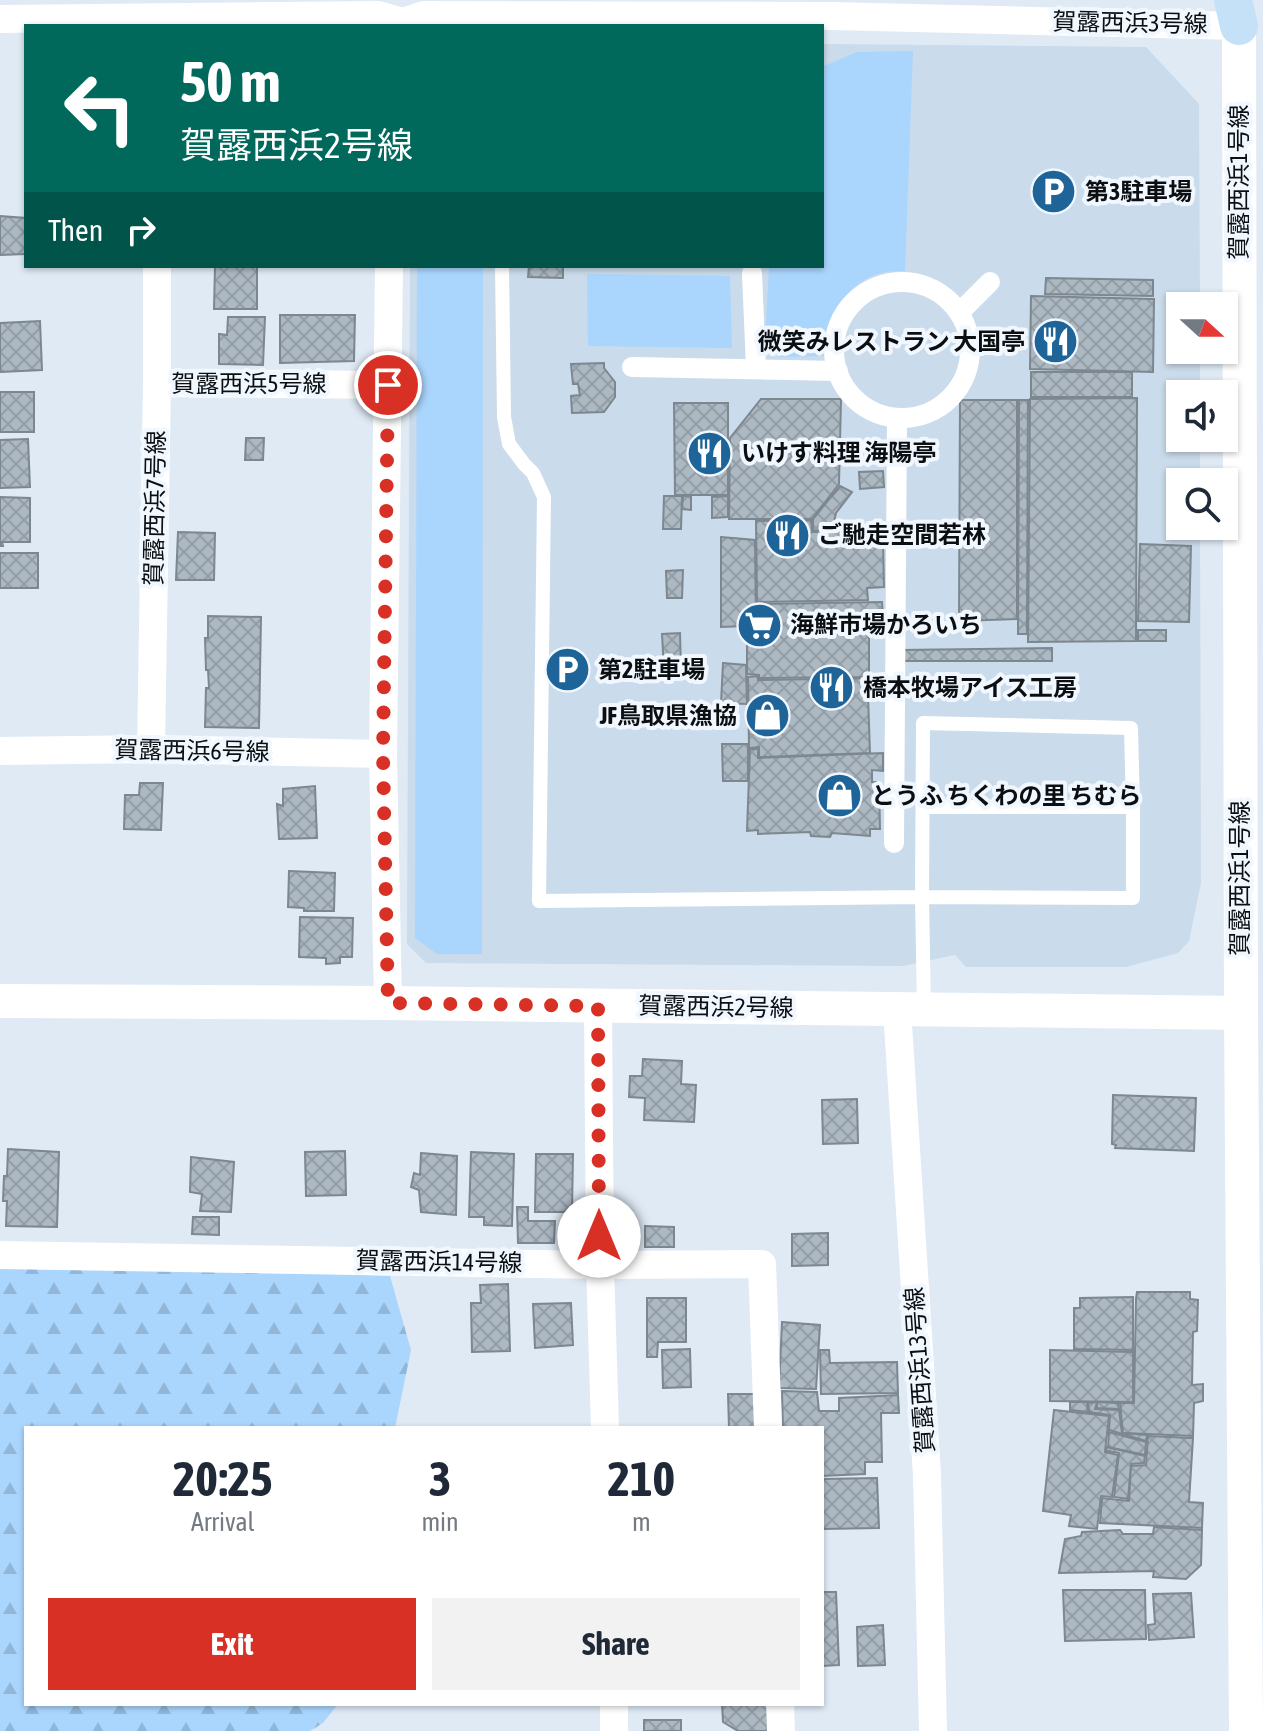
<!DOCTYPE html>
<html lang="en">
<head>
<meta charset="utf-8">
<style>
  :root { --surface:#fff; --page:#f2f2f3; --text:#1f2937; --muted:#747a83; --accent:#d93025 }
  body { margin:0; font-family:"Asap Condensed","Noto Sans JP",sans-serif; background:var(--page); color:var(--text); height:100vh; display:flex; flex-direction:column; font-size:30px; white-space:nowrap }
  * { box-sizing:border-box; margin:0 }
  p { font-size:26px; color:var(--muted) }
  .icon { flex:none; width:44px; height:44px; fill:none; stroke:currentColor; stroke-width:2; stroke-linecap:round; stroke-linejoin:round }
  .map { position:relative; flex:1; overflow:hidden }
  .details { position:absolute; left:24px; top:1426px; width:800px; height:280px; display:flex; flex-direction:column; background:var(--surface); border-radius:0px; box-shadow:0 2px 6px #0004 }
  .details>* { flex:none }
  .top-card { position:absolute; left:24px; top:24px; width:800px; height:244px; border-radius:0px; box-shadow:0 2px 6px #0004; background:#00695c; color:#fff; overflow:hidden }
  .needle { width:52px; rotate:111deg }
  .controls { position:absolute; left:1166px; top:292px; display:grid; gap:16px }
  .controls a { display:grid; place-items:center; width:72px; height:72px; border-radius:0px; background:var(--surface); box-shadow:0 2px 6px #0004; font-size:40px }
  .pin { position:absolute; display:grid; place-items:center; width:68px; height:68px; color:#fff; margin:-34px; border:4px solid #fff; border-radius:50%; box-shadow:0 2px 8px #0007 }
  .me { position:absolute; width:88px; margin:-44px; rotate:0deg; stroke-linejoin:round; filter:drop-shadow(0 0 6px #0008) }
  .turn { display:flex; align-items:center; gap:28px; height:168px; padding:0 24px; font-size:36px }
  .turn .icon { width:104px; height:104px; stroke-width:2.5 }
  .turn b { display:block; font-size:56px; line-height:68px }
  .then { display:flex; align-items:center; height:76px; padding:0 24px; background:#0003; gap:16px; font-size:30px }
  .eta { display:flex; justify-content:space-evenly; align-items:center; height:136px; text-align:center }
  .eta b { font-size:48px; font-weight:700; line-height:56px }
  .button { display:flex; gap:16px; margin-top:auto; padding:16px 24px }
  .button a { flex:1; height:92px; border-radius:0px; background:var(--accent); color:#fff; font-size:32px; font-weight:700; line-height:92px; text-align:center }
  .button a+a { background:var(--page); color:var(--text) }
  .map>svg:first-child { display:block }
  .built { fill:#cadbeb }
  .grass { fill:#aad6fd }
  .forest { fill:url(#forest-firs) }
  .building { fill:url(#building-cross-hatch); stroke:#7c8790; stroke-width:2 }
  .lines { fill:none; stroke-linecap:round; stroke-linejoin:round }
  .service { stroke:#fff; stroke-width:14 }
  .pedestrian { stroke:#fff; stroke-width:20 }
  .minor { stroke:#fff; stroke-width:28 }
  .tertiary { stroke:#fff; stroke-width:34 }
  .secondary { stroke:#c4e1f7; stroke-width:38 }
  .route { stroke:#d93025; stroke-width:14; stroke-dasharray:0 25.2 }
  .labels { text-anchor:middle; stroke-width:8; stroke-linejoin:round; paint-order:stroke }
  .street-label { font-size:24px; fill:#0b0f12; stroke:#f0f7fe }
  .poi-label { font-size:24px; font-weight:bold; fill:#0b0f12; stroke:#f0f7fe; text-anchor:start }
</style>
</head>
<body>
<div class="map">
<svg width="1263" height="1731" viewBox="0 0 1263 1731">
  <defs>
    <pattern id="forest-firs" width="22" height="20" patternUnits="userSpaceOnUse" patternTransform="scale(2)"><rect width="22" height="20" fill="#aad6fd"/><path d="M5 1l3.5 6h-7zM16 11l3.5 6h-7z" fill="#91b6d8"/></pattern>
    <pattern id="building-cross-hatch" width="8" height="8" patternUnits="userSpaceOnUse" patternTransform="scale(2)"><rect width="8" height="8" fill="#acb8c2"/><path d="M0 0l8 8M0 8l8-8" fill="none" stroke="#939da6"/></pattern>
  </defs>
  <rect width="100%" height="100%" fill="#dfeaf5"/>
  <path class="built" d="M822 44 1146 47 1199 104 1200 306H1180V350H1200V394H1180V438H1200V482H1180V526H1200L1201 883 1189 941 1178 953 1126 967H966L955 955 903 966 426 963 407 944 410 266H822Z"/>
  <g class="grass">
    <path d="M913 51 905 271C899 271 892 271 885 272 844 281 829 317 824 356L779 357 765 344 769 266H822V67L857 52Z"/>
    <path d="M417 266H483L482 954H437L415 938Z"/>
    <path d="M587 274 730 276 732 348 588 346Z"/>
  </g>
  <path class="forest" d="M0 1263 390 1276 411 1350 395 1428H26V1704H338L323 1723 310 1731H0Z"/>
  <g class="building">
    <path d="M0 216 26 218 25 254 0 255Z"/>
    <path d="M215 266H257V309H214Z"/>
    <path d="M529 266H563V278L528 277Z"/>
    <path d="M1046 278 1153 280V296L1045 294Z"/>
    <path d="M1031 296 1154 299 1153 372 1030 369Z"/>
    <path d="M280 315H355L354 361 280 363Z"/>
    <path d="M228 317H265L263 365 219 364V334L227 335Z"/>
    <path d="M40 321 42 370 0 372V323Z"/>
    <path d="M604 363V368L615 382V397L604 412 572 413 571 396 580 395 578 384H573L571 364Z"/>
    <rect x="1031" y="372" width="101" height="25"/>
    <rect x="0" y="392" width="34" height="40"/>
    <path d="M1137 398 1136 641 1028 642 1030 399Z"/>
    <path d="M761 399H841L839 484 812 519H729L730 438Z"/>
    <path d="M960 400H1017V619L959 621Z"/>
    <path d="M1019 400H1028L1027 634H1018Z"/>
    <path d="M674 403H728V495H675Z"/>
    <path d="M246 438H264L263 460H245Z"/>
    <path d="M28 439 30 487 0 488V440Z"/>
    <path d="M883 471 884 487 860 489 859 472Z"/>
    <path d="M840 486 852 492 836 513 832 530 813 531V519Z"/>
    <path d="M664 496H682L681 529H663Z"/>
    <path d="M683 496H691V510L682 509Z"/>
    <path d="M728 496V517L712 518V497Z"/>
    <path d="M0 497 30 498V542H2L3 546H0Z"/>
    <path d="M811 520 812 532 865 531V538H883L884 587 867 588 868 600 757 602 756 521Z"/>
    <path d="M178 532 215 533 214 580H176Z"/>
    <path d="M721 537 755 540 756 619H746V626L721 627Z"/>
    <path d="M1140 544 1191 546 1189 622 1138 621Z"/>
    <rect x="0" y="553" width="38" height="35"/>
    <path d="M683 570 682 598H667L666 571Z"/>
    <path d="M882 602 883 616H869V677L759 678V675L747 674V619L757 620V604Z"/>
    <path d="M208 616 261 617 259 728 205 727 206 688H209L208 670H206L205 638H208Z"/>
    <rect x="1138" y="630" width="28" height="11"/>
    <path d="M680 633 681 669 664 670 662 634Z"/>
    <path d="M1052 648V661H902L901 650Z"/>
    <path d="M723 663 746 665 747 704 721 703Z"/>
    <path d="M758 676V680L884 678V694L868 695 870 753 759 757V747L749 748 748 677Z"/>
    <path d="M722 744H748V781H723Z"/>
    <path d="M750 749H758V758L883 753V771L872 770V782H879L880 829H870V836L832 833 830 837 811 836 810 832 758 834V830L747 831Z"/>
    <path d="M140 783H163L161 830 124 829 125 795H139Z"/>
    <path d="M315 786 317 838 279 839 277 804 283 806V789Z"/>
    <path d="M289 871 335 873 334 911H304V908L288 907Z"/>
    <path d="M300 917 353 918 352 957H340V963L326 964V958L299 957Z"/>
    <path d="M643 1059 682 1061 681 1084 696 1085 694 1122 644 1120 645 1098 629 1097 630 1076H642Z"/>
    <path d="M1113 1095 1196 1098 1194 1151 1115 1148 1116 1145 1112 1144Z"/>
    <path d="M857 1099 858 1143 823 1144 822 1100Z"/>
    <path d="M8 1149 59 1152 57 1227 6 1226 7 1201H3L4 1176H7Z"/>
    <path d="M345 1151 346 1195 306 1196 305 1152Z"/>
    <path d="M471 1152 514 1154 512 1226 484 1225V1217H469Z"/>
    <path d="M421 1153 457 1156 456 1215 421 1212 419 1190 411 1187 414 1173 420 1175Z"/>
    <path d="M536 1154H573L572 1212H535Z"/>
    <path d="M191 1157 234 1162 231 1212 200 1211 202 1194 190 1192Z"/>
    <path d="M517 1207H528V1221H555L554 1243H518Z"/>
    <path d="M193 1217H219V1235L192 1234Z"/>
    <path d="M645 1226 674 1227V1247H645Z"/>
    <path d="M828 1233V1265L792 1266V1234Z"/>
    <path d="M508 1284 510 1351 472 1352 471 1303H481L480 1285Z"/>
    <path d="M1137 1292H1190V1299L1198 1300 1197 1331 1193 1332 1192 1385 1203 1384V1401L1194 1403 1193 1436 1123 1433 1120 1403H1134L1136 1298Z"/>
    <path d="M1133 1297V1350L1074 1349V1308H1080V1298Z"/>
    <path d="M647 1298H686V1342H658L657 1357H647Z"/>
    <path d="M571 1303 573 1345 535 1348 533 1304Z"/>
    <path d="M782 1322 820 1325 816 1389 779 1388Z"/>
    <path d="M690 1349 691 1387 663 1388 662 1350Z"/>
    <path d="M820 1350H829L830 1363 897 1362 898 1393 821 1394Z"/>
    <path d="M1050 1350 1133 1352V1402L1050 1401Z"/>
    <path d="M782 1391 817 1392 819 1411H839V1398L898 1395 899 1413H881L882 1462H865V1474L822 1476V1428H783Z"/>
    <path d="M728 1394H757L758 1428H729Z"/>
    <path d="M1070 1402H1087L1088 1412 1070 1410Z"/>
    <path d="M1097 1402 1095 1409 1119 1410 1122 1433 1147 1435 1146 1441 1109 1430 1110 1415 1089 1412 1088 1403Z"/>
    <path d="M1097 1402 1118 1403 1119 1409 1097 1408Z"/>
    <path d="M1054 1410 1109 1416 1105 1452 1118 1455 1112 1497 1101 1496 1097 1529 1069 1526 1071 1515 1043 1511Z"/>
    <path d="M1109 1432 1146 1442 1145 1455 1108 1447Z"/>
    <path d="M1148 1436 1193 1438 1189 1502 1203 1503 1202 1528 1100 1523 1102 1498 1129 1501 1131 1466 1146 1465Z"/>
    <path d="M1107 1447 1145 1456 1144 1463 1131 1464 1128 1499 1114 1497 1119 1453 1106 1451Z"/>
    <path d="M877 1478 879 1528 822 1529V1479Z"/>
    <path d="M1154 1527 1202 1530 1201 1565 1186 1579 1153 1577 1154 1571 1059 1573 1065 1539 1081 1536 1082 1532 1120 1530 1123 1534H1153Z"/>
    <path d="M1063 1590H1145L1146 1639 1065 1641Z"/>
    <path d="M822 1592H836L839 1665 822 1666Z"/>
    <path d="M1191 1593 1194 1637 1149 1640 1148 1625 1155 1624 1153 1594Z"/>
    <path d="M883 1625 885 1665 858 1666 857 1627Z"/>
    <path d="M722 1704H767L768 1731H738L723 1722Z"/>
    <rect x="644" y="1720" width="37" height="11"/>
  </g>
  <g class="lines">
    <g class="service">
      <path d="M502 266 504 417 509 444 524 464 533 473 544 497 539 901 922 897 1133 898V807L1131 728 923 723 922 897 924 1008"/>
      <path d="M924 807H1133"/>
    </g>
    <g class="pedestrian">
      <path d="M752 273 756 368"/>
      <circle cx="902" cy="350" r="68"/>
      <path d="M959 313 990 282"/>
      <path d="M632 367 838 371"/>
      <path d="M894 843 897 419"/>
    </g>
    <g class="minor">
      <path d="M0 19 378 15 403 22"/>
      <path d="M401 26 403 22 424 15 831 16 1239 26"/>
      <path d="M157 383 388 385"/>
      <path d="M151 749 157 383V266"/>
      <path d="M0 751 151 749 383 754"/>
      <path d="M388 1003 383 754 389 266"/>
      <path d="M598 1006 600 1265 605 1428"/>
      <path d="M897 1009 927 1475 933 1731"/>
      <path d="M0 1255 600 1265 762 1264 768 1428"/>
      <path d="M614 1704V1731"/>
      <path d="M780 1704 781 1731"/>
    </g>
    <g class="tertiary">
      <path d="M1239 26 1241 1013 1246 1731"/>
      <path d="M0 1001 388 1003 1241 1013"/>
    </g>
    <path class="secondary" d="M1233 0 1239 26"/>
  </g>
  <g class="lines">
    <path class="route" d="M388 385 383 754 388 1003 598 1006 599 1236"/>
  </g>
  <defs>
    <symbol id="parking-disc" viewBox="-11 -11 22 22"><circle r="9.5" fill="#1e6498" stroke="#f0f7fe"/><path d="M-3.5-5.5H1a3.5 3.5 0 0 1 0 7H-1V5.5H-3.5ZM-1-3.4V-.6H.8a1.4 1.4 0 0 0 0-2.8Z" fill="#fff"/></symbol>
    <symbol id="restaurant-disc" viewBox="-11 -11 22 22"><circle r="9.5" fill="#1e6498" stroke="#f0f7fe"/><path d="M-5-6h1v4h1v-4h1v4h1v-4h1v5L-1.5 .5V6h-2V.5L-5-1ZM5-6V6H3V1.5H1.5Q1.5-4 5-6Z" fill="#fff"/></symbol>
    <symbol id="supermarket-disc" viewBox="-11 -11 22 22"><circle r="9.5" fill="#1e6498" stroke="#f0f7fe"/><path d="M-6-5.5h2.5l.6 2H6L4.5 2H-2.5L-4.4-4H-6ZM-1.5 3.2a1.3 1.3 0 1 0 .1 0ZM3 3.2a1.3 1.3 0 1 0 .1 0Z" fill="#fff"/></symbol>
    <symbol id="shop-disc" viewBox="-11 -11 22 22"><circle r="9.5" fill="#1e6498" stroke="#f0f7fe"/><path d="M-5-2.5h2.3a2.7 3.5 0 0 1 5.4 0H5L5.5 6h-11ZM-1.5-2.5h3a1.5 2.3 0 0 0-3 0Z" fill="#fff"/></symbol>
  </defs>
  <g fill-rule="evenodd">
    <use href="#parking-disc" x="1028" y="166" width="51" height="51"/>
    <use href="#restaurant-disc" x="1030" y="316" width="51" height="51"/>
    <use href="#restaurant-disc" x="684" y="428" width="51" height="51"/>
    <use href="#restaurant-disc" x="762" y="510" width="51" height="51"/>
    <use href="#supermarket-disc" x="734" y="600" width="51" height="51"/>
    <use href="#parking-disc" x="542" y="644" width="51" height="51"/>
    <use href="#restaurant-disc" x="806" y="662" width="51" height="51"/>
    <use href="#shop-disc" x="742" y="690" width="51" height="51"/>
    <use href="#shop-disc" x="814" y="770" width="51" height="51"/>
  </g>
  <g class="labels">
    <g class="street-label">
      <text transform="translate(1130 23) rotate(1)" y="8">賀露西浜3号線</text>
      <text transform="translate(1239 182) rotate(-90)" y="8">賀露西浜1号線</text>
      <text x="249" y="392">賀露西浜5号線</text>
      <text transform="translate(155 508) rotate(-89)" y="8">賀露西浜7号線</text>
      <text transform="translate(192 751) rotate(1)" y="8">賀露西浜6号線</text>
      <text transform="translate(1240 878) rotate(-90)" y="8">賀露西浜1号線</text>
      <text transform="translate(716 1007) rotate(1)" y="8">賀露西浜2号線</text>
      <text transform="translate(439 1262) rotate(1)" y="8">賀露西浜14号線</text>
      <text transform="translate(920 1370) rotate(-94)" y="8">賀露西浜13号線</text>
    </g>
    <g class="poi-label">
      <text x="1085" y="200">第3駐車場</text>
      <text x="1025" y="350" text-anchor="end">微笑みレストラン 大国亭</text>
      <text x="741" y="461">いけす料理 海陽亭</text>
      <text x="818" y="543">ご馳走空間若林</text>
      <text x="790" y="633">海鮮市場かろいち</text>
      <text x="598" y="678">第2駐車場</text>
      <text x="863" y="696">橋本牧場アイス工房</text>
      <text x="737" y="724" text-anchor="end">JF鳥取県漁協</text>
      <text x="871" y="804">とうふ ちくわの里 ちむら</text>
    </g>
  </g>
</svg>
<div class="controls">
<a><svg class="needle" viewBox="-14 -14 28 28"><path d="M0-13l5 13h-10z" fill="#e53935"/><path d="M0 13l5-13h-10z" fill="#747a83"/></svg></a>
<a><svg class="icon" aria-label="sound" viewBox="0 0 24 24"><path d="M4 9h4l5-4v14l-5-4H4zM17 9q2 3 0 6"/></svg></a>
<a><svg class="icon" aria-label="search" viewBox="0 0 24 24"><circle cx="10" cy="10" r="6"/><path d="M15 15l6 6"/></svg></a>
</div>
<div class="pin" style="left:388px;top:385px;background:#d93025"><svg class="icon" aria-label="arrive" viewBox="0 0 24 24"><path d="M6 21V4h12l-3 4 3 4H6"/></svg></div>
<svg class="me" style="left:599px;top:1236px" viewBox="-20 -20 40 40"><circle r="19" fill="#fff"/><path d="M0-13L10 11 0 6-10 11z" fill="#d93025"/></svg>
<div class="top-card">
<div class="turn"><svg class="icon" aria-label="left" viewBox="0 0 24 24"><path d="M17 20v-9H6M10 6l-5 5 5 5"/></svg><div><b>50 m</b>賀露西浜2号線</div></div>
<div class="then">Then<svg class="icon" aria-label="right" viewBox="0 0 24 24"><path d="M7 20v-9h11M14 6l5 5-5 5"/></svg></div>
</div>
<section class="details">
<div class="eta">
<div><b>20:25</b><p>Arrival</p></div>
<div><b>3</b><p>min</p></div>
<div><b>210</b><p>m</p></div>
</div>
<div class="button"><a>Exit</a><a>Share</a></div>
</section>
</div>
</body>
</html>
